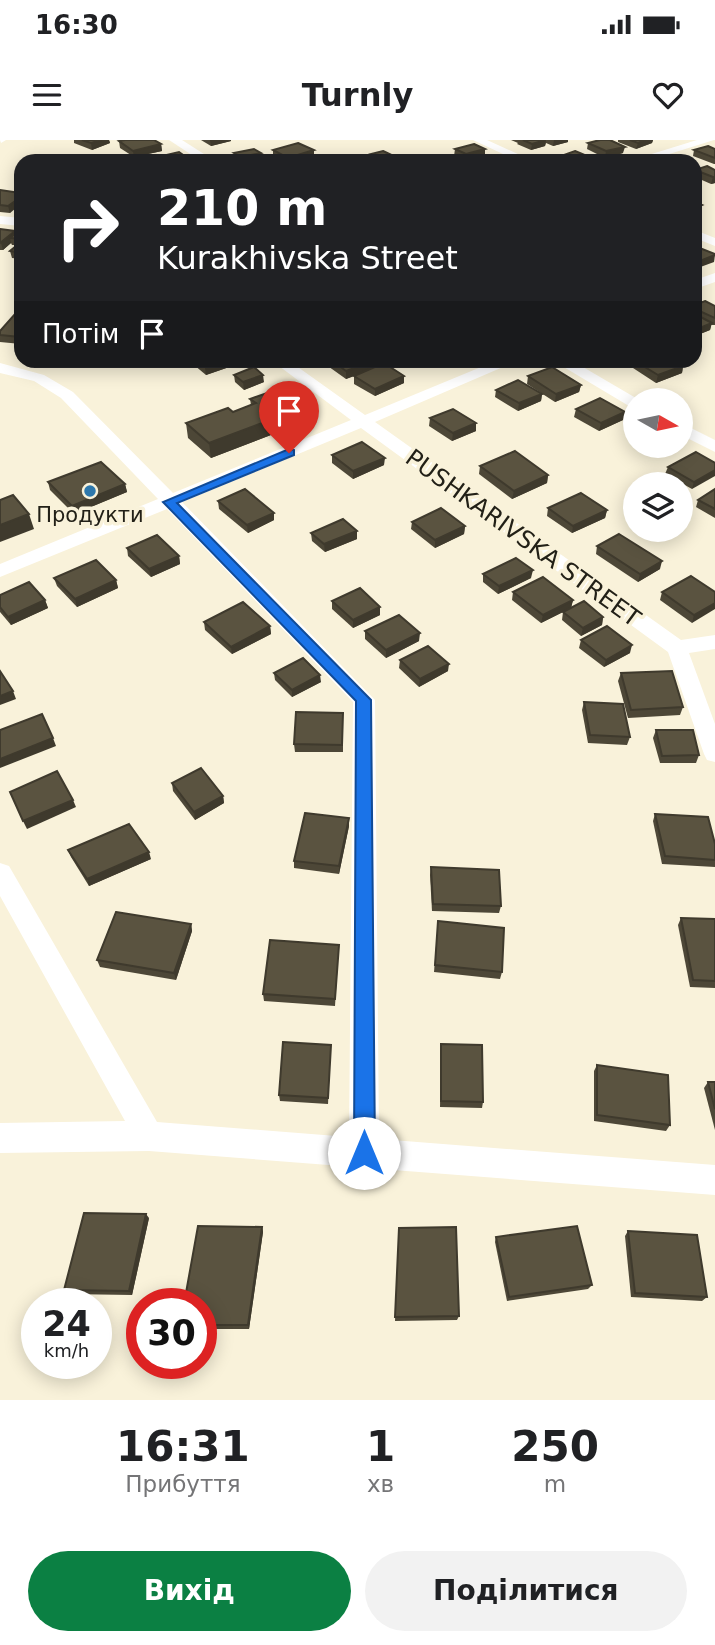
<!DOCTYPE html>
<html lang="uk">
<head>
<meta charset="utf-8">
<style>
  :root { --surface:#fff; --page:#f2f2f2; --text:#202124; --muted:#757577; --accent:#0b8043 }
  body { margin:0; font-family:"DejaVu Sans",sans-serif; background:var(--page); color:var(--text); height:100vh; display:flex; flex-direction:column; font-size:26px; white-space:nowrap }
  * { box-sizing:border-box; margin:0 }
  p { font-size:23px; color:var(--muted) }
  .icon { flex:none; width:38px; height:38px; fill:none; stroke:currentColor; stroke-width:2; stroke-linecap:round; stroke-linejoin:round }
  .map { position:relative; height:1260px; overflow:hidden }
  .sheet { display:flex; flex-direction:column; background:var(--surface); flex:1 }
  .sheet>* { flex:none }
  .banner { position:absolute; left:14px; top:14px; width:688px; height:214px; border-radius:21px; box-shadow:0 4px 18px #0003; background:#202124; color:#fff; overflow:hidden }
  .needle { width:46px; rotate:99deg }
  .buttons { position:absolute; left:623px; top:248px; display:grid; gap:14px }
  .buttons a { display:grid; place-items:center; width:70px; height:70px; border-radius:50%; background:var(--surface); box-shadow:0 4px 18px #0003; font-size:35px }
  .speed { position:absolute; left:21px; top:1148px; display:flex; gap:14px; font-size:35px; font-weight:700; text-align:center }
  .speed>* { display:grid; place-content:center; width:91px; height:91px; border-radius:50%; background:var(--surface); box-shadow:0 4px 18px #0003; line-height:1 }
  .speed small { font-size:18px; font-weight:400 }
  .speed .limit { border:10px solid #d22; background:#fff; color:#111 }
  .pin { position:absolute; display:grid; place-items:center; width:60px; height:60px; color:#fff; margin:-72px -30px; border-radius:50% 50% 50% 0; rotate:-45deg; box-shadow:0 0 7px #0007 }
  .pin .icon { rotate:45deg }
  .me { position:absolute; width:77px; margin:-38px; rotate:0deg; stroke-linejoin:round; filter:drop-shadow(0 0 5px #0008) }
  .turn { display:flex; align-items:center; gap:24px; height:147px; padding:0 28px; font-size:32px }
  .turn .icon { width:91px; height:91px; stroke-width:2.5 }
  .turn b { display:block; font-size:49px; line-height:60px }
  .then { display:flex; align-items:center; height:66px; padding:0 28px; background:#0003; gap:14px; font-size:26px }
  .eta { display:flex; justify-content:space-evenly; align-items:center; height:119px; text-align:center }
  .eta b { font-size:42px; font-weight:800; line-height:49px }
  .cta { display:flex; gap:14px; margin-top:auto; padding:14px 28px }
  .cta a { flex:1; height:80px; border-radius:42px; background:var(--accent); color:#fff; font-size:28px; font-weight:800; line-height:80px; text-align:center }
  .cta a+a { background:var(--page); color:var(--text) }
  .status { display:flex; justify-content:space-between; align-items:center; height:49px; padding:0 35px; background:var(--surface); direction:ltr }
  .status svg { height:19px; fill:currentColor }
  header { display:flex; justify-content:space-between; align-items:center; height:91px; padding:0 28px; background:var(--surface); font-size:32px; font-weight:800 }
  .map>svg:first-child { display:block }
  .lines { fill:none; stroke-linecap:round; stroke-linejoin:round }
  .minor { fill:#fff; fill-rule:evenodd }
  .wall { fill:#4d4737 }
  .shaded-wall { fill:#3f3a2d }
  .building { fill:#5a5340; stroke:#3f3a2d; stroke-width:2 }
  .route { fill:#1a73e8; stroke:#114b97; stroke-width:2 }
  .poi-dot { fill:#2e78ac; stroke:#f9f2da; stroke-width:2.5 }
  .labels { text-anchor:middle; stroke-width:7; stroke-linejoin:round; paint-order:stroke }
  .far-poi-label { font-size:21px; fill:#222017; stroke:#f9f2da }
  .street-label { font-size:24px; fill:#222017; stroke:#f9f2da }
</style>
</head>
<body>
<div class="status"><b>16:30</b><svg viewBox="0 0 49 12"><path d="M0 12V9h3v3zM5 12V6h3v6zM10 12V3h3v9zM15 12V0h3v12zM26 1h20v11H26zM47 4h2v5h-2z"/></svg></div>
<header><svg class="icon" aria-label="menu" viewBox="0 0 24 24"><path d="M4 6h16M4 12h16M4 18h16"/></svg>Turnly<svg class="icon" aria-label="heart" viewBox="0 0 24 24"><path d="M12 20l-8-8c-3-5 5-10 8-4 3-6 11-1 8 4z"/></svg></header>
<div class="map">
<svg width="715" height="1260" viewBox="0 0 715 1260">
  <rect width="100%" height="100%" fill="#f9f2da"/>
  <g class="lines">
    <g class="minor">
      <path d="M0 0H6L1 3Z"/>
      <path d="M169 0H182L215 21H201Z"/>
      <path d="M473 0H487L533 21H518Z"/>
      <path d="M697 0H714L647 21H629Z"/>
      <path d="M0 76 21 78V86L0 84Z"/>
      <path d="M695 90 715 98V106L695 98Z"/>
      <path d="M715 133V142L695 149V140Z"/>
      <path d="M271 220H288L365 275 498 220H519L375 282 681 500 715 495V509L689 513 715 584V622L707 620 704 614 668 512 361 288 182 362 375 560 379 999 715 1025V1055L149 1011 0 1013V983L125 981 0 756V723L9 726 157 982 349 997 353 562 167 369 0 437V424L158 359 61 258 34 241 0 233V223L44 235 73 252 173 353 351 280Z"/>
      <path d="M552 220H571L641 261H635V268L629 266Z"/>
      <path d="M681 283 715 300V312L681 295Z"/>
    </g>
  </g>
  <g class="wall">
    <path d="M74 0H109L110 3 92 10 74 3Z"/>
    <path d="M201 0H231V1L211 6Z"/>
    <path d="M511 0H568V2L553 6 546 3 545 6 531 10 517 4 518 3Z"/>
    <path d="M618 0H653L652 3 636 9 618 2Z"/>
    <path d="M119 1 161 4 162 11 134 17 120 8Z"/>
    <path d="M588 3 623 13 605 18 587 9Z"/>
    <path d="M455 9 485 15 466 21 454 16Z"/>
    <path d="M715 9V24H714L693 16 694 10Z"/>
    <path d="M273 10 314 17 299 21H282L273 16Z"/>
    <path d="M234 13H261L262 19 253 21H237L235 20Z"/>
    <path d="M371 14 400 21H373L371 20Z"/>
    <path d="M561 16 592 18V21H560Z"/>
    <path d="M695 30H715V43L711 44 695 37Z"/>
    <path d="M0 50 21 53 10 73 0 72Z"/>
    <path d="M0 89 16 93 21 90V119L12 118 10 111 17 105H12L11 103 3 110H0Z"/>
    <path d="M695 165 715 166V185H711L710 190 695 196Z"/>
    <path d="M21 175V204L0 202V191Z"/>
    <path d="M188 220H235V225L206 235Z"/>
    <path d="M325 220H373L374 228 404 243 375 256 354 244V236L363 232 346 239 325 224Z"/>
    <path d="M610 220H629L619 225Z"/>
    <path d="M635 221 683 226 682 233 656 243 633 228Z"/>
    <path d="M234 235 264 242 244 250 235 242Z"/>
    <path d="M528 236 581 245 579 252 555 262 527 244Z"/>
    <path d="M496 250 542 254 541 261 518 271 495 257Z"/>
    <path d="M250 259 315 263V278L211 318 188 298 186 283 233 272 251 265Z"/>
    <path d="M576 269 625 272 623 280 599 291 574 277Z"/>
    <path d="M430 278 476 283V291L452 301 429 286Z"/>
    <path d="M332 315 384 325 353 339 332 323Z"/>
    <path d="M715 323 692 349 665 334 668 327Z"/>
    <path d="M480 326 548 335 547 343 512 359 479 334Z"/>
    <path d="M48 342 125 344 127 352 74 374 50 350Z"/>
    <path d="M715 349V378L696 367 698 360Z"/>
    <path d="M218 361 274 373V380L248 393 219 369Z"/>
    <path d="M548 368 607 370 605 378 572 393 547 376Z"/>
    <path d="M412 382 465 386 464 394 435 408 411 389Z"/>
    <path d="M311 393 357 399 325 412 312 401Z"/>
    <path d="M597 406 660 429 638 442 596 414Z"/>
    <path d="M127 408 179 416 180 424 151 437 128 416Z"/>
    <path d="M483 434 531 438 498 454 483 442Z"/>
    <path d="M54 438 116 440 118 448 77 467 57 446Z"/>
    <path d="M513 452 573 460 571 468 541 483 512 460Z"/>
    <path d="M662 452H715L692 483 660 460Z"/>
    <path d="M0 455 45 460 48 468 11 485 0 472Z"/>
    <path d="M332 461 380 475 353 488 332 469Z"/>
    <path d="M563 472 603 477 602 485 581 496 562 480Z"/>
    <path d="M204 482 270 486 271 494 232 514 205 490Z"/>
    <path d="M365 491 419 501 386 518 365 499Z"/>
    <path d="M581 500 630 513 604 527 579 508Z"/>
    <path d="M400 520 448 531 419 547 399 528Z"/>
    <path d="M274 533 321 542 292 557 275 540Z"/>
    <path d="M621 533 683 567 680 575 628 578 618 541Z"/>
    <path d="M584 562 630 597 627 605 588 603 582 570Z"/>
    <path d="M343 573V612H295L294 604Z"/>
    <path d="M656 590 699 615 696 623H660L653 598Z"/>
    <path d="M172 643 223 656 224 663 195 680 173 651Z"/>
    <path d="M655 674 715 704V727L662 724 653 681Z"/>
    <path d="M349 686 339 734 294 728V721Z"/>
    <path d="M68 710 151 719 89 746 71 717Z"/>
    <path d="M431 727 501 766 499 773 432 771 430 735Z"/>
    <path d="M681 778 715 779V848L690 847 678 785Z"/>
    <path d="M438 781 502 832 500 839 434 832Z"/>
    <path d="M191 784 192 791 176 840 100 827 97 820Z"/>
    <path d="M339 805 335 866 264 861 263 854Z"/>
    <path d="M441 904 483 962 482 968 440 967Z"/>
    <path d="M331 905 328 964 280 961 279 955Z"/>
    <path d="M597 925 670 985 666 991 594 981V931Z"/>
    <path d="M708 942H715V990L704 948Z"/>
    <path d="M149 1078 132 1155 67 1154 64 1150Z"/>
    <path d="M262 1087 263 1092 249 1189H201V1164Z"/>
    <path d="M399 1088 459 1176 457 1180 395 1181Z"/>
    <path d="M628 1091 707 1157 702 1161 631 1157 625 1096Z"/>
    <path d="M496 1097 592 1145 588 1149 507 1161 495 1102Z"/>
  </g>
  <g class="shaded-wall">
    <path d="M101 0H109L110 3 92 10 91 3Z"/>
    <path d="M210 0H231V1L211 6Z"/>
    <path d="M546 0 545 6 531 10 532 4Z"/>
    <path d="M554 0H568V2L553 6Z"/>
    <path d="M645 0H653L652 3 636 9 638 3Z"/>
    <path d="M161 4 162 11 134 17 133 11Z"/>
    <path d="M625 7 623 13 605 18 606 11Z"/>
    <path d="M485 9V15L466 21V14Z"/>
    <path d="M314 10V17L299 21H288V18Z"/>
    <path d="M261 13 262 19 253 21H242L241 17Z"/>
    <path d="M713 37H715V43L711 44Z"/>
    <path d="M21 57V64L10 73 8 66Z"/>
    <path d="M702 65 700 72 695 74V68Z"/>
    <path d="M15 91 17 98H10L11 103 3 110 1 103Z"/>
    <path d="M715 115 714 122 695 129V123Z"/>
    <path d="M712 183 710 190 695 196V190Z"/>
    <path d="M204 220H235V225L206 235Z"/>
    <path d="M620 220H629L619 225Z"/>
    <path d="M374 221V229L346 239V231Z"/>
    <path d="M683 226 682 233 656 243 658 235Z"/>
    <path d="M263 235 264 242 244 250 243 242Z"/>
    <path d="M404 236V243L375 256V249Z"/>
    <path d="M581 245 579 252 555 262 556 254Z"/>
    <path d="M542 254 541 261 518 271 519 263Z"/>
    <path d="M315 263V278L211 318 209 303Z"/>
    <path d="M625 272 623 280 599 291 601 283Z"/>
    <path d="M476 283V291L452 301 453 293Z"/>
    <path d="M385 318 384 325 353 339V331Z"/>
    <path d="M715 330V336L692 349 694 342Z"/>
    <path d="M548 335 547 343 512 359 514 351Z"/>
    <path d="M125 344 127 352 74 374 72 366Z"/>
    <path d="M607 370 605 378 572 393 573 386Z"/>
    <path d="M274 373V380L248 393 247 385Z"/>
    <path d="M29 374 34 389 0 402V385Z"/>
    <path d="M465 386 464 394 435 408V400Z"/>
    <path d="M357 391V399L325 412 324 404Z"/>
    <path d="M179 416 180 424 151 437 149 429Z"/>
    <path d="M662 421 660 429 638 442 640 434Z"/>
    <path d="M533 430 531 438 498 454 499 446Z"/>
    <path d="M116 440 118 448 77 467 75 459Z"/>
    <path d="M45 460 48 468 11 485 8 477Z"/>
    <path d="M573 460 571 468 541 483 543 475Z"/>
    <path d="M715 463V469L692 483 694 475Z"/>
    <path d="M380 467V475L353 488V480Z"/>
    <path d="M603 477 602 485 581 496 583 488Z"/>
    <path d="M270 486 271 494 232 514 231 507Z"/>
    <path d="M420 493 419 501 386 518V510Z"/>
    <path d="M632 505 630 513 604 527 606 520Z"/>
    <path d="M449 524 448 531 419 547 420 539Z"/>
    <path d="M320 535 321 542 292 557V550Z"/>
    <path d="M13 551 16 559 0 565V556Z"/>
    <path d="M53 598 56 606 0 628V619Z"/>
    <path d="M223 656 224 663 195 680 194 672Z"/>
    <path d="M73 660 76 667 27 689 23 681Z"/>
    <path d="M349 678V686L339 734V726Z"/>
    <path d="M149 712 151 719 89 746 87 739Z"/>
    <path d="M191 784 192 791 176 840 174 833Z"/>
    <path d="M146 1074 149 1078 132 1155 129 1151Z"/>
    <path d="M262 1087 263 1092 249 1189 248 1185Z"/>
  </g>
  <g class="building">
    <path d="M82 0H101L91 3Z"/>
    <path d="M125 0H154L161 4 133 11 119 1Z"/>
    <path d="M523 0H545L532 4Z"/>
    <path d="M600 0H610L625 7 606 11 588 3Z"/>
    <path d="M630 0H645L638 3Z"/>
    <path d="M298 3 314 10 288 18 273 10Z"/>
    <path d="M474 4 485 9 466 14 455 9Z"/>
    <path d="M708 6 715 9V18L694 10Z"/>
    <path d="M254 9 261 13 241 17 234 13Z"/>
    <path d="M383 11 400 19 392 21H386L371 14Z"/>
    <path d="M575 11 592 18 581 21H574L561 16Z"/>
    <path d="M179 12 190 20 184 21H159L154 18Z"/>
    <path d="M707 26 715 30V37H713L695 30Z"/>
    <path d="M0 50 21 53V57L8 66 0 65Z"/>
    <path d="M695 62 702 65 695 68Z"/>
    <path d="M0 89 15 91 0 103Z"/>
    <path d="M20 89 21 90V99L10 98Z"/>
    <path d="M21 102V113L10 111Z"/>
    <path d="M697 107 715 114V115L695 123V108Z"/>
    <path d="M705 161 715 166V178L695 169V165Z"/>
    <path d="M15 174 21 175V196L20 197 0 195V191Z"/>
    <path d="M695 174 712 183 695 190Z"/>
    <path d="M331 220H373L374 221 346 231Z"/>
    <path d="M636 220H675L683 226 658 235 635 221Z"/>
    <path d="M384 223 404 236 375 249 354 236Z"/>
    <path d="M254 227 263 235 243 242 234 235Z"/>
    <path d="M552 227 581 245 556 254 528 236Z"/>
    <path d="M518 240 542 254 519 263 496 250Z"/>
    <path d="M290 245 315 263 209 303 186 283 228 268 233 272 256 263 250 259Z"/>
    <path d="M600 258 625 272 601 283 576 269Z"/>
    <path d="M453 269 476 283 453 293 430 278Z"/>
    <path d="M362 302 385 318 353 331 332 315Z"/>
    <path d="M515 311 548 335 514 351 480 326Z"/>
    <path d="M696 312 715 323V330L694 342 668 327Z"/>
    <path d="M101 322 125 344 72 366 48 342Z"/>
    <path d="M245 349 274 373 247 385 218 361Z"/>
    <path d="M715 349V369L698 360Z"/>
    <path d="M581 353 607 370 573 386 548 368Z"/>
    <path d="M13 355 29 374 0 385V360Z"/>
    <path d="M441 368 465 386 435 400 412 382Z"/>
    <path d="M343 379 357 391 324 404 311 393Z"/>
    <path d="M619 394 662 421 640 434 597 406Z"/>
    <path d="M157 395 179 416 149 429 127 408Z"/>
    <path d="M516 418 533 430 499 446 483 434Z"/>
    <path d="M96 420 116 440 75 459 54 438Z"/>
    <path d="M691 436 715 452V463L694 475 662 452Z"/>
    <path d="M543 437 573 460 543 475 513 452Z"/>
    <path d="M29 442 45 460 8 477 0 467V455Z"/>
    <path d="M360 448 380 467 353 480 332 461Z"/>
    <path d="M584 461 603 477 583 488 563 472Z"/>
    <path d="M243 462 270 486 231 507 204 482Z"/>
    <path d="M399 475 420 493 386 510 365 491Z"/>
    <path d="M607 486 632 505 606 520 581 500Z"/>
    <path d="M428 506 449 524 420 539 400 520Z"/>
    <path d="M303 518 320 535 292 550 274 533Z"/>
    <path d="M0 531 13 551 0 556Z"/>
    <path d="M672 531 683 567 631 570 621 533Z"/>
    <path d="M584 562 623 564 630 597 590 595Z"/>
    <path d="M296 572 343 573 342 605 294 604Z"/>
    <path d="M42 574 53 598 0 619V590Z"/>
    <path d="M656 590H693L699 615 662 616Z"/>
    <path d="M201 628 223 656 194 672 172 643Z"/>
    <path d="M57 631 73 660 23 681 10 652Z"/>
    <path d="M305 673 349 678 339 726 294 721Z"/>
    <path d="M655 674 708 677 715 704V720L665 716Z"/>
    <path d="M129 684 149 712 87 739 68 710Z"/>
    <path d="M431 727 499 730 501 766 433 764Z"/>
    <path d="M116 772 191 784 174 833 97 820Z"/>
    <path d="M681 778 715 779V841L693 840Z"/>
    <path d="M438 781 504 788 502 832 435 825Z"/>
    <path d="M270 800 339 805 335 859 263 854Z"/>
    <path d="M283 902 331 905 328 958 279 955Z"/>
    <path d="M441 904 482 905 483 962 441 961Z"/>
    <path d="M597 925 668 935 670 985 597 975Z"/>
    <path d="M708 942H715V969Z"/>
    <path d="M84 1073 146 1074 129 1151 64 1150Z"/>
    <path d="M198 1086 262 1087 248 1185H201V1164H184Z"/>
    <path d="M577 1086 592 1145 509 1157 496 1097Z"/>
    <path d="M456 1087 459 1176 395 1177 399 1088Z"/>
    <path d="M628 1091 697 1095 707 1157 635 1153Z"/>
  </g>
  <path class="route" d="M289 309 294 310V315L177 363 371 560 375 1013 372 1021 364 1024 357 1021 354 1013 356 561 163 362Z"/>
  <circle class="poi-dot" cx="90" cy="351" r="7"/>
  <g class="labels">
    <g class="far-poi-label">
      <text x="90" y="382">Продукти</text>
    </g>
    <g class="street-label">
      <text transform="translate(523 398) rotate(36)" y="8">PUSHKARIVSKA STREET</text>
    </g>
  </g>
</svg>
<div class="buttons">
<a><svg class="needle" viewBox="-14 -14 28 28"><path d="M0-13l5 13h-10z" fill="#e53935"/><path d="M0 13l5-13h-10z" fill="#757577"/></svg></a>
<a><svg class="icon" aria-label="layers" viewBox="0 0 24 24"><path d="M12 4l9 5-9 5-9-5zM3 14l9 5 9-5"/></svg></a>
</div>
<div class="speed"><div>24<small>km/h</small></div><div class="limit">30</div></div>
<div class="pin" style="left:289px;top:313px;background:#d93025"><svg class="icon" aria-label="arrive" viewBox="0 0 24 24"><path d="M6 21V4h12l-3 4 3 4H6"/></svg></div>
<svg class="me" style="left:364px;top:1013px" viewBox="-20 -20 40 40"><circle r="19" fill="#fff"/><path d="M0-13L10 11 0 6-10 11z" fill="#1a73e8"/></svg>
<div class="banner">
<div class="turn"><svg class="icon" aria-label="right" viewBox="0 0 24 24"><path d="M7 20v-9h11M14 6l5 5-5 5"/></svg><div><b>210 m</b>Kurakhivska Street</div></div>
<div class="then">Потім<svg class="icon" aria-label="arrive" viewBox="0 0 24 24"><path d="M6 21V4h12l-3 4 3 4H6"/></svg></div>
</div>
</div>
<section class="sheet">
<div class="eta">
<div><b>16:31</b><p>Прибуття</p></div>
<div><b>1</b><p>хв</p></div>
<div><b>250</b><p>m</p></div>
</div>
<div class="cta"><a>Вихід</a><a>Поділитися</a></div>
</section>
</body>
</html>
